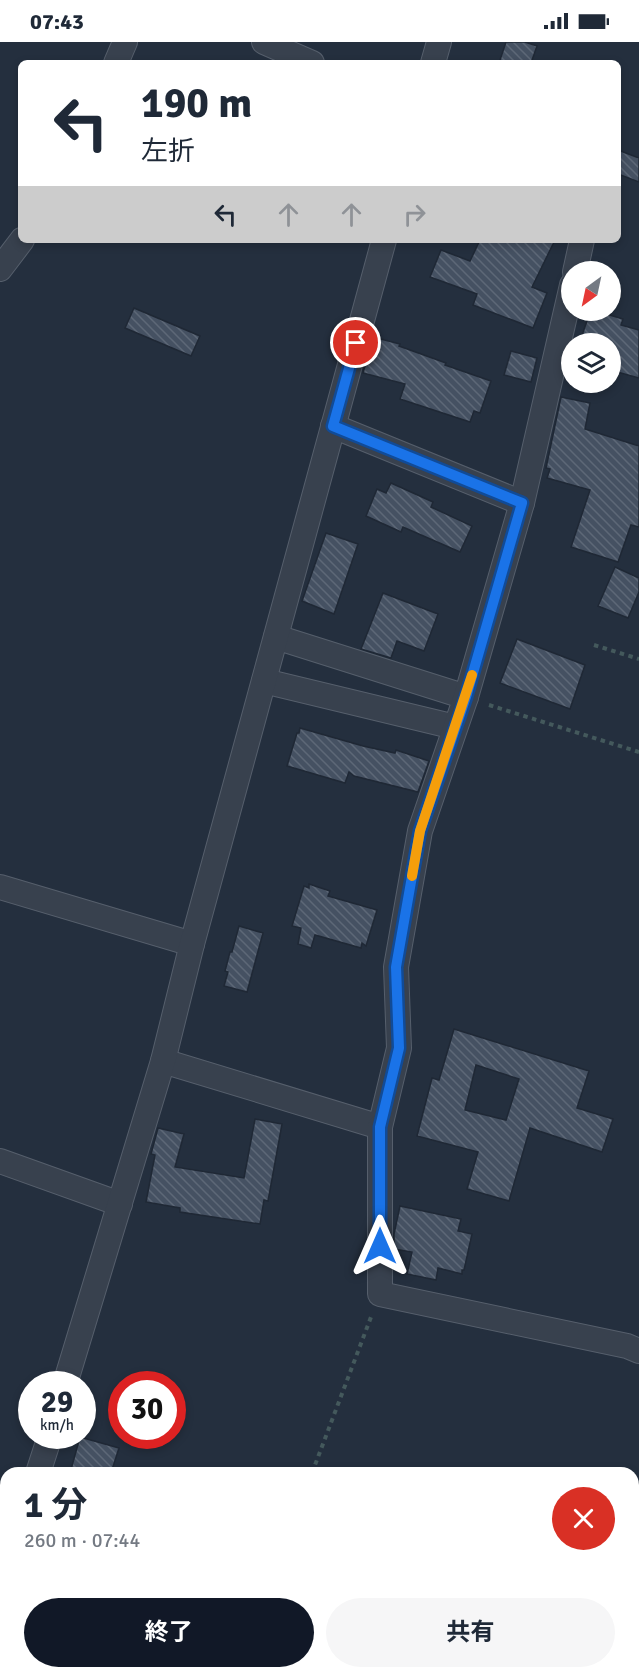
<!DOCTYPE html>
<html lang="ja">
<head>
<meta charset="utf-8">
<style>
  :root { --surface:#fff; --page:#f6f6f7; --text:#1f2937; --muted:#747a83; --accent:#111827 }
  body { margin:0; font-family:Signika,"Noto Sans JP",sans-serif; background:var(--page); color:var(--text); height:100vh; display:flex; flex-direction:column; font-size:22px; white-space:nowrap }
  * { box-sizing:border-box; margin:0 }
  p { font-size:20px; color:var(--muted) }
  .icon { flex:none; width:33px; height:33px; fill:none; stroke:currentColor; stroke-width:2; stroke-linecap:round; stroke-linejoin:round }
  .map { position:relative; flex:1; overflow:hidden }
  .sheet { position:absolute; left:0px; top:1425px; width:639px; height:212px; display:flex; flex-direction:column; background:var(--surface); border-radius:18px 18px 0 0; box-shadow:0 3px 9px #0003 }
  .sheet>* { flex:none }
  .hud { position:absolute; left:18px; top:18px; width:603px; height:183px; border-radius:9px; box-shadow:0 3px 9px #0003; background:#fff; color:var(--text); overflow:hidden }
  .needle { width:39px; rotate:213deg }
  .controls { position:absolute; left:561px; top:219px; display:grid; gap:12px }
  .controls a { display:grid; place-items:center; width:60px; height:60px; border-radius:50%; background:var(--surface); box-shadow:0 3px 9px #0003; font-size:30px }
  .speed { position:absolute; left:18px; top:1329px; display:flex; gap:12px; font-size:30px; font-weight:700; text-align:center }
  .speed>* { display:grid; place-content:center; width:78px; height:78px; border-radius:50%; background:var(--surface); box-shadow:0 3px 9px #0003; line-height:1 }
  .speed small { font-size:15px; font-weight:400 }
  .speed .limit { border:9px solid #d22; background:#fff; color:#111 }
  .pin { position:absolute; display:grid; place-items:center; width:51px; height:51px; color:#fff; margin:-26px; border:3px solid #fff; border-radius:50%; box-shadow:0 2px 6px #0007 }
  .me { position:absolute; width:66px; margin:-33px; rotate:0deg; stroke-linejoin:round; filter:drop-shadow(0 0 4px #0008) }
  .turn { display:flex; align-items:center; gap:21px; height:126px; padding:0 24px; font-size:27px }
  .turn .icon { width:78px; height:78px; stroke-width:2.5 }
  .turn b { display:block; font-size:42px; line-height:51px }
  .lanes { display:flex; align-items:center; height:57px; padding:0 24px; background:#0003; justify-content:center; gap:30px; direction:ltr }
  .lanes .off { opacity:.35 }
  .round { display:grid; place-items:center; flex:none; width:63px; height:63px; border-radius:32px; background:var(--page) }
  .overview { display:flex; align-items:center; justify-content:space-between; height:102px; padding:0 24px }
  h1 { font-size:36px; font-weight:700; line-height:45px }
  .primary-button { display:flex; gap:12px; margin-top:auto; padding:12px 24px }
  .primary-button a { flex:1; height:69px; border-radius:36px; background:var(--accent); color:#fff; font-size:24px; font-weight:700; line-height:69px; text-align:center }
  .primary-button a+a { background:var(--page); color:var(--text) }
  .status { display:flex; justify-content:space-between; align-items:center; height:42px; padding:0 30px; background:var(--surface); direction:ltr }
  .status svg { height:16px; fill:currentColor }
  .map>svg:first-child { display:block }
  .building { fill:url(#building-back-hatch); stroke:#1f2835; stroke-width:1.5; fill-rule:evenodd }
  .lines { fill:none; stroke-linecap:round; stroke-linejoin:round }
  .service-casing { stroke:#565f6c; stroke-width:14 }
  .minor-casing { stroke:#565f6c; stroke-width:26 }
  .path { stroke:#44595c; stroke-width:4; stroke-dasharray:4.5 4.5; stroke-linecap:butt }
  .service { stroke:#38414e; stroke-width:12 }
  .minor { stroke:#38414e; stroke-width:24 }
  .route-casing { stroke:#114b97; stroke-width:15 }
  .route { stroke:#1a73e8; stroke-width:10 }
  .slow { stroke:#f59e0b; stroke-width:10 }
</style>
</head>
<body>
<div class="status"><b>07:43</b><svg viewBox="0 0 49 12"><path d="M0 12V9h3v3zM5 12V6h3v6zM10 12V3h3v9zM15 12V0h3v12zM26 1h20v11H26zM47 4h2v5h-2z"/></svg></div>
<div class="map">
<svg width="639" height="1636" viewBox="0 0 639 1636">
  <defs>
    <pattern id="building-back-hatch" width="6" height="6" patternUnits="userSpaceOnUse" patternTransform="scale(1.5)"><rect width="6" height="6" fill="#455162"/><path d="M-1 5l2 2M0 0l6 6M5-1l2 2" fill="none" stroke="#5d6877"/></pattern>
  </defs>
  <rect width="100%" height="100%" fill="#242f3e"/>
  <g class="building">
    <path d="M506 0H525L537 4 531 21H499Z"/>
    <path d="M618 108 639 116V140L618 132Z"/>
    <path d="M480 198H555L532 245 547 251 533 286 473 263 477 252 430 235 441 208 470 219Z"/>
    <path d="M134 266 200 294 191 314 125 286Z"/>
    <path d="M603 271 623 277 621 283 639 288V336L610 328V302H579L589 273 602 276Z"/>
    <path d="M373 295 400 302 399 304 446 321 445 323 491 339 480 371 474 369 470 380 400 357 405 342 363 331Z"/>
    <path d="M511 309 537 316 531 340 504 333Z"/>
    <path d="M561 355 590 361 585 387 639 404V485L631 483 618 520 571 505 590 448 547 436 550 427 546 426Z"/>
    <path d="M391 441 433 460 431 465 472 484 460 510 403 485 401 490 366 474 377 447 386 451Z"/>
    <path d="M326 491 358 502 334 572 302 559Z"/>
    <path d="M615 525 639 536V550L628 576 598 564Z"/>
    <path d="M383 551 438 572 424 609 397 599 391 616 361 607Z"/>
    <path d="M517 597 585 623 570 667 500 641Z"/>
    <path d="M300 686 363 704 395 711 396 708 429 719 418 750 354 734 349 730 345 741 287 724 297 691H299Z"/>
    <path d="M309 842 330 849 328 854 377 868 366 904 362 901 361 906 315 893 311 906 298 902 301 886 292 884 304 844 309 846Z"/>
    <path d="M239 884 263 891 247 950 224 944 228 930 225 929 230 910H232Z"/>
    <path d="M454 987 589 1029 577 1066 613 1077 602 1110 530 1086 509 1159 467 1147 478 1110 417 1094 432 1036 439 1038ZM476 1023 519 1037 506 1078 465 1068Z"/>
    <path d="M255 1077 282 1082 268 1159 264 1158 260 1182 180 1170V1166L146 1160 155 1113 151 1112 158 1086 184 1092 175 1125 244 1136Z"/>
    <path d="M400 1164 461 1177 458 1189 472 1192 464 1228H462V1232L438 1226 436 1238 407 1232 412 1210 394 1207V1192Z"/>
    <path d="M80 1395 119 1406 111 1431H70Z"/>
  </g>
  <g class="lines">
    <defs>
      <path id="service" d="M0 1578 6 1579"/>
      <g id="minor">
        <path d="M264 0 312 21"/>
        <path d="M116 21 125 0"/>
        <path d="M433 21 439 0"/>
        <path d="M0 227 22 198"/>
        <path d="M575 230 582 198"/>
        <path d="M333 384 522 461"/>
        <path d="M276 595 466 655"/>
        <path d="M264 639 455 685"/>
        <path d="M0 845 192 902"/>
        <path d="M163 1019 380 1085 399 1006 396 925 420 789 466 655 522 461 572 243"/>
        <path d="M380 1085V1252L627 1304 639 1309"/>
        <path d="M0 1119 120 1162"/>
        <path d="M65 1342 163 1019 192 902 384 198"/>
        <path d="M38 1431 50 1394"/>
        <path d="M0 1558 6 1537"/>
      </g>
    </defs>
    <use href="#service" class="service-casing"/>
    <use href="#minor" class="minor-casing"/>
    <g class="path">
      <path d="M594 603 639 617"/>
      <path d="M489 663 639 710"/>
      <path d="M312 1431 371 1275"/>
      <path d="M0 1468 6 1470"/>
      <path d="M289 1630 306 1636"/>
      <path d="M225 1636 227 1630"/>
    </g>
    <use href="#service" class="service"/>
    <use href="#minor" class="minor"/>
  </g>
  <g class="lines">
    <defs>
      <path id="route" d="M356 301 333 384 522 461 466 655 420 789 396 925 399 1006 380 1085V1204"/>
    </defs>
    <use href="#route" class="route-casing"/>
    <use href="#route" class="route"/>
    <path class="slow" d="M412 834 420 789 472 633"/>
  </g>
</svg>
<div class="controls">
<a><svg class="needle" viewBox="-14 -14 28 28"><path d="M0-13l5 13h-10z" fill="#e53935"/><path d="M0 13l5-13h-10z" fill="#747a83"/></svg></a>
<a><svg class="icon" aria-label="layers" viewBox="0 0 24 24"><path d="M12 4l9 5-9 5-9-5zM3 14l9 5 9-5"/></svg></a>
</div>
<div class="speed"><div>29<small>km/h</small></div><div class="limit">30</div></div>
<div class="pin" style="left:356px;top:301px;background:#d93025"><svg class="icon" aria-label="arrive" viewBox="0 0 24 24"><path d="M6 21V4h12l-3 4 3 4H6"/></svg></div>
<svg class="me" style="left:380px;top:1204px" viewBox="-20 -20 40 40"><path d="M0-17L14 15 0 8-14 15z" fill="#1a73e8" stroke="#fff" stroke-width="4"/></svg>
<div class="hud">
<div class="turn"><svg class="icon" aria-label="left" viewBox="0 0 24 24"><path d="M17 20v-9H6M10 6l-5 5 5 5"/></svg><div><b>190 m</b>左折</div></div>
<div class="lanes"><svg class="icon" aria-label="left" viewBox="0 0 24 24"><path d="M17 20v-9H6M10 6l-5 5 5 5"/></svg><svg class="icon off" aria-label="ahead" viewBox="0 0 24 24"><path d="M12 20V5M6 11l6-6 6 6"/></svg><svg class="icon off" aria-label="ahead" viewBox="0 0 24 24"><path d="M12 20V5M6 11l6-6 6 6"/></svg><svg class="icon off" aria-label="right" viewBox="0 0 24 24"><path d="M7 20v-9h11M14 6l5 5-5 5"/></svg></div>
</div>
<section class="sheet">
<div class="overview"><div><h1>1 分</h1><p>260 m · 07:44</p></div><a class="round" style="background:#d93025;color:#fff"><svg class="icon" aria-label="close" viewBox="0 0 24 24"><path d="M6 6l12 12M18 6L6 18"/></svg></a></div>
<div class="primary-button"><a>終了</a><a>共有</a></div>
</section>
</div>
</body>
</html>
